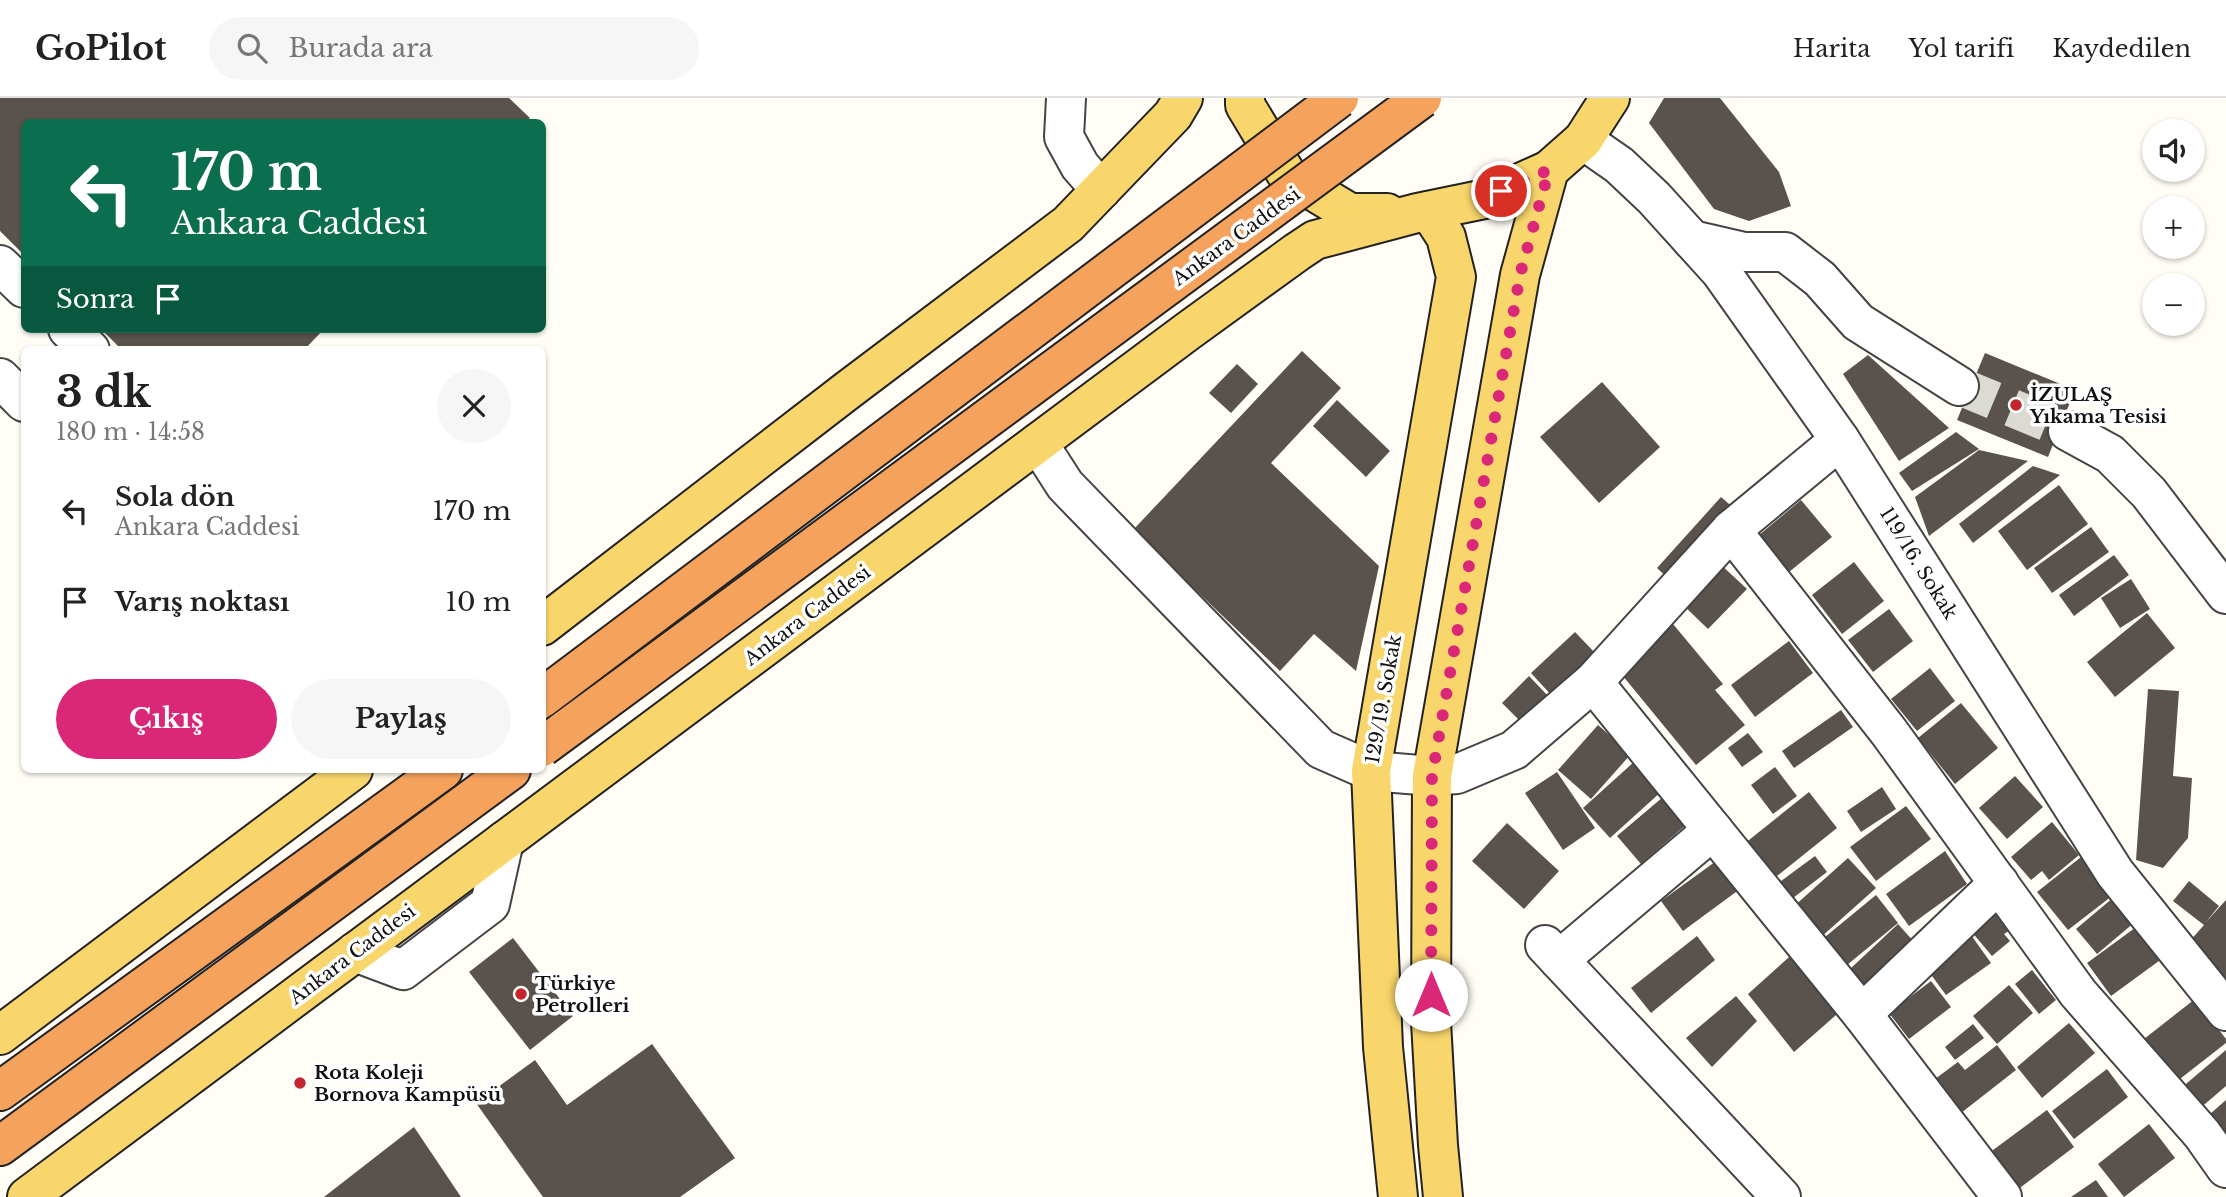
<!DOCTYPE html>
<html lang="tr">
<head>
<meta charset="utf-8">
<style>
  :root { --surface:#fff; --page:#f6f6f6; --text:#222; --muted:#767676; --line:#e0e0e0; --accent:#db2777 }
  body { margin:0; font-family:"Libre Baskerville",serif; background:var(--page); color:var(--text); height:100vh; display:flex; flex-direction:column; font-size:26px; white-space:nowrap }
  * { box-sizing:border-box; margin:0 }
  p { font-size:23px; color:var(--muted) }
  .icon { flex:none; width:38px; height:38px; fill:none; stroke:currentColor; stroke-width:2; stroke-linecap:round; stroke-linejoin:round }
  .map { position:relative; flex:1; overflow:hidden }
  .details { position:absolute; left:21px; top:248px; width:525px; height:427px; display:flex; flex-direction:column; background:var(--surface); border-radius:10px; box-shadow:0 2px 5px #0004 }
  .details>* { flex:none }
  .hud { position:absolute; left:21px; top:21px; width:525px; height:214px; border-radius:10px; box-shadow:0 2px 5px #0004; background:#0b6e4f; color:#fff; overflow:hidden }
  .fabs { position:absolute; left:2142px; top:21px; display:grid; gap:14px }
  .fabs a { display:grid; place-items:center; width:63px; height:63px; border-radius:50%; background:var(--surface); box-shadow:0 2px 5px #0004; font-size:35px }
  .pin { position:absolute; display:grid; place-items:center; width:60px; height:60px; color:#fff; margin:-30px; border:4px solid #fff; border-radius:50%; box-shadow:0 2px 7px #0007 }
  .me { position:absolute; width:77px; margin:-38px; rotate:0deg; stroke-linejoin:round; filter:drop-shadow(0 0 5px #0008) }
  .turn { display:flex; align-items:center; gap:24px; height:147px; padding:0 35px; font-size:32px }
  .turn .icon { width:91px; height:91px; stroke-width:2.5 }
  .turn b { display:block; font-size:49px; line-height:60px }
  .then { display:flex; align-items:center; height:66px; padding:0 35px; background:#0003; gap:14px; font-size:26px }
  .round { display:grid; place-items:center; flex:none; width:74px; height:74px; border-radius:37px; background:var(--page) }
  .overview { display:flex; align-items:center; justify-content:space-between; height:119px; padding:0 35px }
  h1 { font-size:42px; font-weight:700; line-height:52px }
  .cta { display:flex; gap:14px; margin-top:auto; padding:14px 35px }
  .cta a { flex:1; height:80px; border-radius:42px; background:var(--accent); color:#fff; font-size:28px; font-weight:700; line-height:80px; text-align:center }
  .cta a+a { background:var(--page); color:var(--text) }
  ul { padding:0; list-style:none }
  li { display:flex; align-items:center; gap:21px; height:91px; padding:0 35px }
  li div { flex:1 }
  li b { display:block; font-size:26px }
  li em { font-style:normal }
  header { display:flex; align-items:center; gap:42px; box-sizing:border-box; height:98px; padding:0 35px; background:var(--surface); border-bottom:2px solid var(--line) }
  header strong { font-size:33px }
  nav { display:flex; gap:38px; margin-inline-start:auto; font-size:24px }
  .search { width:490px; height:63px; background:var(--page); display:flex; align-items:center; gap:18px; box-sizing:border-box; padding:0 24px; border-radius:38px; color:var(--muted); font-size:26px }
  .map>svg:first-child { display:block }
  .building { fill:#5a524d }
  .lines { fill:none; stroke-linecap:round; stroke-linejoin:round }
  .minor-tunnel { stroke:#dbdad3; stroke-width:38; stroke-dasharray:38 19; stroke-linecap:butt }
  .minor-casing { stroke:#444; stroke-width:42 }
  .major-casing { stroke:#222; stroke-width:42 }
  .highway-casing { stroke:#222; stroke-width:42 }
  .minor { stroke:#fff; stroke-width:38 }
  .major { stroke:#f9d66b; stroke-width:38 }
  .highway { stroke:#f5a25d; stroke-width:38 }
  .highway-bridge-casing { stroke:#222; stroke-width:42; stroke-linecap:butt }
  .highway-bridge { stroke:#f5a25d; stroke-width:38 }
  .route { stroke:#db2777; stroke-width:12; stroke-dasharray:0 21.6 }
  .poi-dot { fill:#c4262e; stroke:#fff; stroke-width:2.5 }
  .labels { text-anchor:middle; stroke-width:7; stroke-linejoin:round; paint-order:stroke }
  .street-label { font-size:19px; fill:#111; stroke:#fff }
  .poi-label { font-size:19px; font-weight:bold; fill:#111; stroke:#fff; text-anchor:start }
</style>
</head>
<body>
<header>
<strong>GoPilot</strong>
<div class="search"><svg class="icon" aria-label="search" viewBox="0 0 24 24"><circle cx="10" cy="10" r="6"/><path d="M15 15l6 6"/></svg>Burada ara</div>
<nav><a>Harita</a><a>Yol tarifi</a><a>Kaydedilen</a></nav>
</header>
<div class="map">
<svg width="2226" height="1099" viewBox="0 0 2226 1099">
  <rect width="100%" height="100%" fill="#fffdf5"/>
  <g class="building">
    <path d="M0 0H509L530 20 525 24H24V157L0 133Z"/>
    <path d="M1664 0H1720L1779 74 1791 108 1749 123 1714 111 1649 25Z"/>
    <path d="M101 231H324L304 252H122Z"/>
    <path d="M1302 253 1341 290 1271 365 1379 468 1356 573 1314 536 1280 573 1133 432Z"/>
    <path d="M1985 255 2075 292 2048 359 1957 322Z"/>
    <path d="M1868 257 1949 330 1899 363 1843 276Z"/>
    <path d="M1237 266 1258 286 1231 315 1209 295Z"/>
    <path d="M1602 284 1660 349 1599 405 1540 339Z"/>
    <path d="M1337 302 1390 353 1366 379 1313 328Z"/>
    <path d="M1956 334 1979 351 1912 393 1899 375Z"/>
    <path d="M1979 352 2028 363 1929 438 1915 399Z"/>
    <path d="M2033 368 2060 377 1973 445 1959 426Z"/>
    <path d="M2059 387 2088 426 2027 472 1998 433Z"/>
    <path d="M1721 399 1736 412 1672 484 1657 470Z"/>
    <path d="M1801 402 1832 439 1789 474 1759 437Z"/>
    <path d="M2091 429 2109 454 2052 495 2034 470Z"/>
    <path d="M2114 457 2129 477 2074 518 2059 497Z"/>
    <path d="M1718 464 1747 491 1708 531 1680 504Z"/>
    <path d="M1854 464 1884 503 1842 536 1812 497Z"/>
    <path d="M2131 481 2150 511 2120 530 2101 500Z"/>
    <path d="M1889 511 1913 543 1873 574 1848 542Z"/>
    <path d="M2147 515 2175 550 2115 599 2087 564Z"/>
    <path d="M1673 526 1723 586 1715 592 1745 627 1696 667 1618 572Z"/>
    <path d="M1575 534 1597 557 1553 599 1531 575Z"/>
    <path d="M1789 543 1813 575 1755 619 1731 587Z"/>
    <path d="M1930 570 1955 603 1917 633 1891 601Z"/>
    <path d="M1529 578 1549 599 1522 625 1502 605Z"/>
    <path d="M2148 591 2179 593 2173 678 2192 680 2188 740 2163 770 2136 762Z"/>
    <path d="M1961 605 1998 650 1955 686 1918 640Z"/>
    <path d="M1841 612 1853 629 1794 670 1782 653Z"/>
    <path d="M1598 627 1631 656 1591 701 1558 672Z"/>
    <path d="M1748 635 1763 654 1742 669 1728 650Z"/>
    <path d="M1635 663 1662 693 1610 740 1583 710Z"/>
    <path d="M1775 669 1797 698 1773 716 1751 687Z"/>
    <path d="M1557 674 1595 730 1563 752 1525 695Z"/>
    <path d="M2015 678 2043 709 2007 741 1979 710Z"/>
    <path d="M1882 689 1896 711 1861 734 1847 713Z"/>
    <path d="M1809 694 1837 730 1772 782 1744 746Z"/>
    <path d="M1663 699 1687 726 1641 766 1617 738Z"/>
    <path d="M1906 708 1931 741 1876 783 1850 749Z"/>
    <path d="M2052 724 2079 757 2049 782 2042 773 2031 782 2011 759Z"/>
    <path d="M1507 725 1559 773 1524 811 1472 763Z"/>
    <path d="M1945 753 1967 786 1909 828 1886 796Z"/>
    <path d="M1815 758 1827 774 1789 803 1777 786Z"/>
    <path d="M2081 759 2112 798 2068 832 2037 794Z"/>
    <path d="M1848 760 1876 790 1820 840 1793 809Z"/>
    <path d="M1719 761 1740 791 1683 833 1661 803Z"/>
    <path d="M2189 783 2219 808 2205 825 2226 802V880L2188 845 2204 827 2173 803Z"/>
    <path d="M1876 797 1898 825 1847 867 1825 839Z"/>
    <path d="M2114 799 2135 824 2097 856 2076 831Z"/>
    <path d="M1988 807 2009 833 2004 836 2010 843 1992 858 1965 826Z"/>
    <path d="M1898 826 1923 854 1874 898 1850 871Z"/>
    <path d="M2139 827 2163 860 2111 898 2087 865Z"/>
    <path d="M1966 830 1991 865 1946 897 1921 863Z"/>
    <path d="M1697 838 1715 862 1651 915 1631 890Z"/>
    <path d="M513 840 573 918 530 952 469 874Z"/>
    <path d="M1798 851 1844 910 1794 954 1748 896Z"/>
    <path d="M2032 872 2056 902 2039 916 2015 886Z"/>
    <path d="M1931 883 1951 909 1909 941 1889 915Z"/>
    <path d="M2009 887 2033 915 1997 946 1973 918Z"/>
    <path d="M1736 898 1757 923 1712 969 1686 940Z"/>
    <path d="M2195 901 2226 941V945L2176 984 2144 941Z"/>
    <path d="M2069 925 2095 955 2042 1000 2017 969Z"/>
    <path d="M1973 926 1984 940 1955 962 1945 949Z"/>
    <path d="M652 946 735 1060 680 1099H543L476 1005 535 962 567 1007Z"/>
    <path d="M1997 947 2016 972 1961 1015 1935 981 1958 964 1965 972Z"/>
    <path d="M2226 952V988L2198 1012 2180 991Z"/>
    <path d="M2107 971 2128 999 2074 1041 2052 1013Z"/>
    <path d="M2226 1002V1035L2210 1016Z"/>
    <path d="M2047 1012 2074 1049 2017 1092 1989 1055Z"/>
    <path d="M2149 1026 2175 1060 2124 1099 2098 1066Z"/>
    <path d="M414 1029 461 1099H324Z"/>
    <path d="M2096 1082 2108 1099H2071Z"/>
  </g>
  <g class="lines">
    <path class="minor-tunnel" d="M1959 288 2068 333"/>
    <defs>
      <g id="minor">
        <path d="M1066 0 1064 39 1080 68 1101 92"/>
        <path d="M1583 42 1619 67 1654 100 1721 174 1840 342 2115 775 2226 913"/>
        <path d="M1692 142 1744 154H1785L1820 181 1858 224 1959 288"/>
        <path d="M0 167 24 190"/>
        <path d="M68 231 90 252"/>
        <path d="M0 280 24 304"/>
        <path d="M2068 333 2110 356 2149 395 2226 496"/>
        <path d="M1038 345 1065 387 1321 651 1371 673 1432 678 1457 676 1514 652 1593 584 1731 432 1840 342"/>
        <path d="M1731 432 1889 634 2078 895 2202 1036 2226 1070"/>
        <path d="M1593 584 1862 916 2002 1099"/>
        <path d="M1545 847 1781 1099"/>
        <path d="M355 854 403 872 490 806 504 743"/>
        <path d="M1559 862 1713 732"/>
        <path d="M1862 916 1999 785"/>
      </g>
      <g id="major">
        <path d="M1245 0V7L1287 77 1350 115H1387"/>
        <path d="M542 528 848 292 1068 126 1173 17 1183 0"/>
        <path d="M0 937 353 672"/>
        <path d="M27 1099 1188 233 1297 154 1315 142 1417 115 1485 101 1549 72 1583 42 1610 0"/>
        <path d="M1398 1099 1383 949 1371 673 1456 179 1446 139 1429 113"/>
        <path d="M1443 1099 1438 1047 1431 924 1432 678 1520 177 1549 72"/>
      </g>
      <g id="highway">
        <path d="M0 993 443 672"/>
        <path d="M0 1048 511 672"/>
      </g>
    </defs>
    <use href="#minor" class="minor-casing"/>
    <use href="#major" class="major-casing"/>
    <use href="#highway" class="highway-casing"/>
    <use href="#minor" class="minor"/>
    <use href="#major" class="major"/>
    <use href="#highway" class="highway"/>
    <defs>
      <g id="highway-bridge">
        <path d="M542 600 1339 0"/>
        <path d="M542 649 1422 0"/>
      </g>
    </defs>
    <use href="#highway-bridge" class="highway-bridge-casing"/>
    <use href="#highway-bridge" class="highway-bridge"/>
  </g>
  <g class="lines">
    <path class="route" d="M1431 897 1432 678 1520 177 1549 72 1501 93"/>
  </g>
  <g class="poi-dot">
    <circle cx="2016" cy="307" r="7"/>
    <circle cx="521" cy="896" r="7"/>
    <circle cx="300" cy="985" r="7"/>
  </g>
  <g class="labels">
    <g class="street-label">
      <text transform="translate(1236 138) rotate(-36)" y="7">Ankara Caddesi</text>
      <text transform="translate(1919 465) rotate(58)" y="7">119/16. Sokak</text>
      <text transform="translate(807 517) rotate(-37)" y="7">Ankara Caddesi</text>
      <text transform="translate(1383 601) rotate(-80)" y="7">129/19. Sokak</text>
      <text transform="translate(352 856) rotate(-37)" y="7">Ankara Caddesi</text>
    </g>
    <g class="poi-label">
      <text x="2030" y="303">İZULAŞ<tspan x="2030" dy="22">Yıkama Tesisi</tspan></text>
      <text x="535" y="892">Türkiye<tspan x="535" dy="22">Petrolleri</tspan></text>
      <text x="314" y="981">Rota Koleji<tspan x="314" dy="22">Bornova Kampüsü</tspan></text>
    </g>
  </g>
</svg>
<div class="fabs">
<a><svg class="icon" aria-label="sound" viewBox="0 0 24 24"><path d="M4 9h4l5-4v14l-5-4H4zM17 9q2 3 0 6"/></svg></a>
<a>+</a>
<a>−</a>
</div>
<div class="pin" style="left:1501px;top:93px;background:#d93025"><svg class="icon" aria-label="arrive" viewBox="0 0 24 24"><path d="M6 21V4h12l-3 4 3 4H6"/></svg></div>
<svg class="me" style="left:1431px;top:897px" viewBox="-20 -20 40 40"><circle r="19" fill="#fff"/><path d="M0-13L10 11 0 6-10 11z" fill="#db2777"/></svg>
<div class="hud">
<div class="turn"><svg class="icon" aria-label="left" viewBox="0 0 24 24"><path d="M17 20v-9H6M10 6l-5 5 5 5"/></svg><div><b>170 m</b>Ankara Caddesi</div></div>
<div class="then">Sonra<svg class="icon" aria-label="arrive" viewBox="0 0 24 24"><path d="M6 21V4h12l-3 4 3 4H6"/></svg></div>
</div>
<section class="details">
<div class="overview"><div><h1>3 dk</h1><p>180 m · 14:58</p></div><a class="round"><svg class="icon" aria-label="close" viewBox="0 0 24 24"><path d="M6 6l12 12M18 6L6 18"/></svg></a></div>
<ul>
<li><svg class="icon" aria-label="left" viewBox="0 0 24 24"><path d="M17 20v-9H6M10 6l-5 5 5 5"/></svg><div><b>Sola dön</b><p>Ankara Caddesi</p></div><em>170 m</em></li>
<li><svg class="icon" aria-label="arrive" viewBox="0 0 24 24"><path d="M6 21V4h12l-3 4 3 4H6"/></svg><div><b>Varış noktası</b></div><em>10 m</em></li>
</ul>
<div class="cta"><a>Çıkış</a><a>Paylaş</a></div>
</section>
</div>
</body>
</html>
